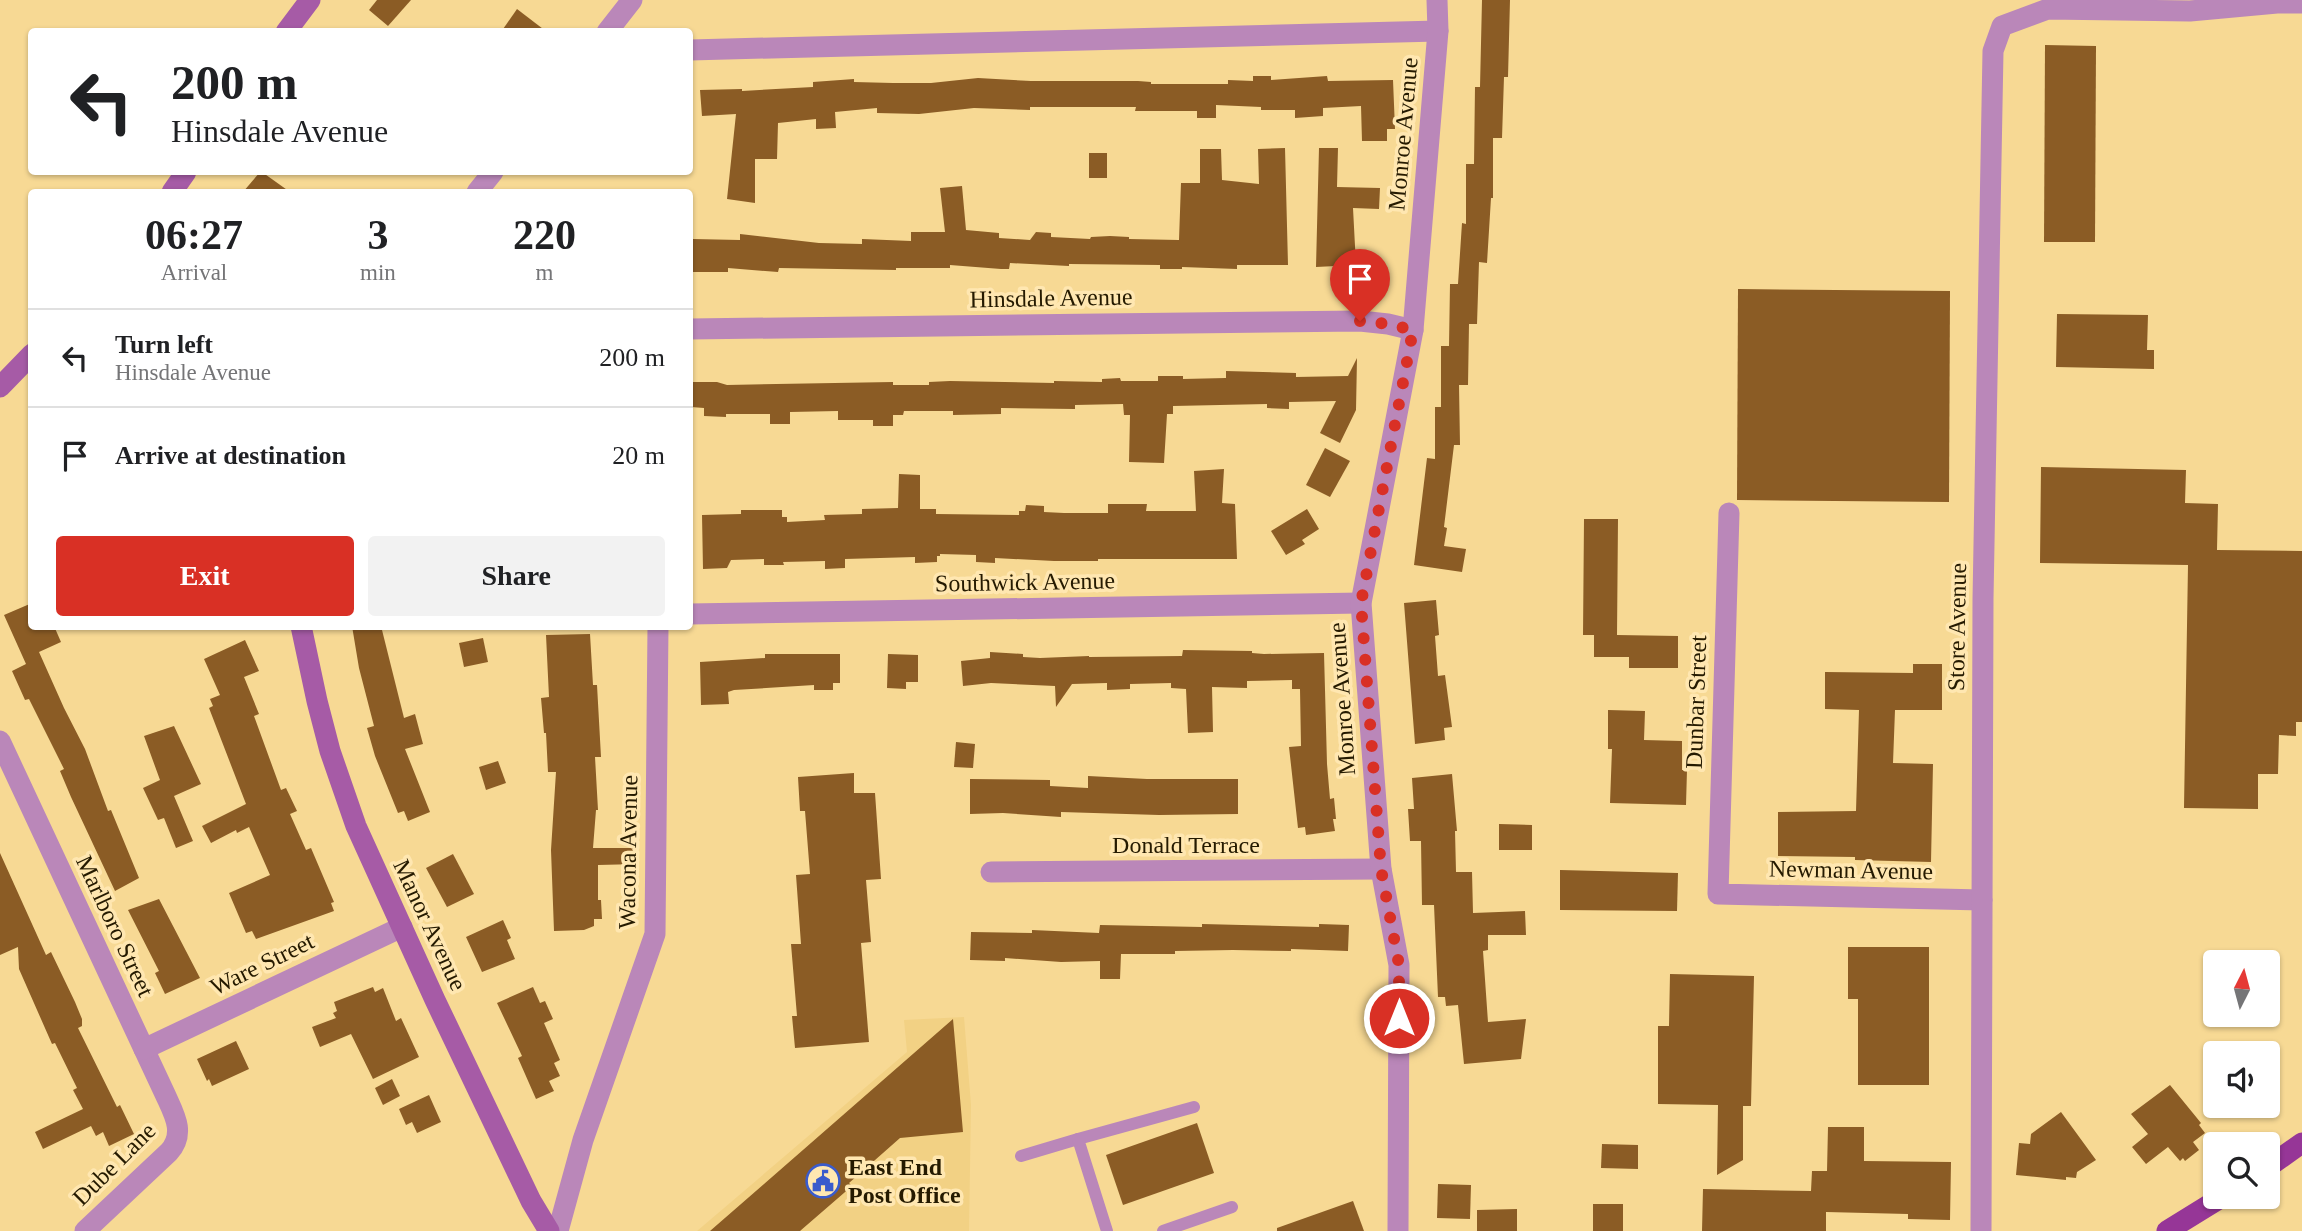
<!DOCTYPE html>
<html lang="en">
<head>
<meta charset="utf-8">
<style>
  :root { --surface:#fff; --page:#f2f2f2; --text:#202124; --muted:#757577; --line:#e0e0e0; --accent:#d93025 }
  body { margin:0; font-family:Georgia,serif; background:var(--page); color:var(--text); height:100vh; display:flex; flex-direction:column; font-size:26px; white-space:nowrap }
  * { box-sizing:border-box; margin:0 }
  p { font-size:23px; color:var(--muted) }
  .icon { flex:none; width:38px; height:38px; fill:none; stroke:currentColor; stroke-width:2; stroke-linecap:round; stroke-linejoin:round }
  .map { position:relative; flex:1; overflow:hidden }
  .details { position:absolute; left:28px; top:189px; width:665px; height:441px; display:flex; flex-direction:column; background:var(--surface); border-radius:7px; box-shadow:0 2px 5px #0004 }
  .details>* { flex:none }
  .banner { position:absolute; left:28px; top:28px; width:665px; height:147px; border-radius:7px; box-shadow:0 2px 5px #0004; background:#fff; color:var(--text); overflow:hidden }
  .needle { width:46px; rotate:6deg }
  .tools { position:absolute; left:2203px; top:950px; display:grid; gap:14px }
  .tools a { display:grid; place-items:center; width:77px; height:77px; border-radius:7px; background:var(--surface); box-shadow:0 2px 5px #0004; font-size:35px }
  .pin { position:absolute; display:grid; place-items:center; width:60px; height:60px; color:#fff; margin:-72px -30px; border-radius:50% 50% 50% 0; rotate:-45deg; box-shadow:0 0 7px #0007 }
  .pin .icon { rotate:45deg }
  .me { position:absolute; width:77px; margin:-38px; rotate:0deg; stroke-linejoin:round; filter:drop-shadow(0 0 5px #0008) }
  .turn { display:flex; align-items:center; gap:24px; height:147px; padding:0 28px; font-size:32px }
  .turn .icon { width:91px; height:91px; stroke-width:2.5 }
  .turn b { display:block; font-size:49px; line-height:60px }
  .eta { display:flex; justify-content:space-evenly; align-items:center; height:119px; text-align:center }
  .eta b { font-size:42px; font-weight:700; line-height:49px }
  .action { display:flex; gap:14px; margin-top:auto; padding:14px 28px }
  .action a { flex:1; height:80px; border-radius:7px; background:var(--accent); color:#fff; font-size:28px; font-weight:700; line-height:80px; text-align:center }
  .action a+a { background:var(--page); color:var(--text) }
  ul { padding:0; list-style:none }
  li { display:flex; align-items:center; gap:21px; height:98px; padding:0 28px; border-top:2px solid var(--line) }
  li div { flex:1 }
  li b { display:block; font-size:26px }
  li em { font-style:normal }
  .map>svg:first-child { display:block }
  .built { fill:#f2d184 }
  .building { fill:#8b5c25 }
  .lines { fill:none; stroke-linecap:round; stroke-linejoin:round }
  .lane { stroke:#ba87b9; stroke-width:12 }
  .street { stroke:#ba87b9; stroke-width:21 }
  .secondary { stroke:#a65ba6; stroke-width:21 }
  .primary { stroke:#963697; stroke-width:21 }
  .route { stroke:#d93025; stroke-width:12; stroke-dasharray:0 21.6 }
  .labels { text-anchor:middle; stroke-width:7; stroke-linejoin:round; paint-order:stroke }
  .street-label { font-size:24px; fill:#251a00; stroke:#ffe7b1 }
  .poi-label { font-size:24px; font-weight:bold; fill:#251a00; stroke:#ffe7b1; text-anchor:start }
</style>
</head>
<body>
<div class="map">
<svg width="2302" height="1231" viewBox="0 0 2302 1231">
  <rect width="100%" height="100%" fill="#f7d994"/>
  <path class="built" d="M964 1017 971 1105 969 1231H697L907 1052 904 1020Z"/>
  <g class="building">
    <path d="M377 0H411L388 26 369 10Z"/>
    <path d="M1482 0H1510L1508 77H1504L1502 138H1493V198H1491L1487 263 1479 262 1477 324H1469L1468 385H1459L1460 445H1454L1444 527 1447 528 1444 546 1466 549 1462 572 1414 565 1427 458 1435 459V407H1441V346H1449L1450 284H1458L1462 223 1466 224V164H1474L1475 87H1480Z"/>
    <path d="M517 9 547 32H501Z"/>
    <path d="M2045 45 2096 46 2095 242H2044Z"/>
    <path d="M1253 76H1271V80L1327 76 1328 81 1393 80 1395 129H1387V141H1362L1361 106 1323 108V116L1295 118V110H1261V107L1216 105V118H1197V111H1135L1136 107H1030V110L974 108 919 114 877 113V108L835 112 836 128 816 129V119L778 123 777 159H755V203L727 199 736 114 702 116 700 90 742 89V91L813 87V82L854 79V82L893 83H931L978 78 1031 81H1138L1151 82V84H1228V80L1253 81Z"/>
    <path d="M1285 148 1288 265H1237V269L1182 267V269H1160V265L1069 264V266L1010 263 1009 269H1001L950 265V268H896V270L779 268 778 272 728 268V272H693V239L740 240V234L819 243 862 244V239L911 241V232H945L940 188 962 186 966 230 999 233V238L1030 240 1036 232 1051 233V237L1090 239 1091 237 1110 236 1129 237V239L1179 240 1181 183H1200V149H1221L1222 180 1259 184 1258 149Z"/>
    <path d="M1319 148H1338L1337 187 1380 188 1379 209 1353 208 1356 265 1316 267Z"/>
    <rect x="1089" y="153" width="18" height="25"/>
    <path d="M260 172H262L290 192H243Z"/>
    <path d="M1738 289 1950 291 1949 502 1737 500Z"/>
    <path d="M2057 314 2148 315 2147 350H2154V369L2056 367Z"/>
    <path d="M1357 358 1356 410 1340 443 1320 433 1336 401 1289 402V409L1267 408V404L1173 406V414H1167L1164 463 1129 462 1130 415H1124L1123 404 1075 405V409L1001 408V414L953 415V411H904L903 415H893V426H873V420H838V411L790 412V424H770V414H726V417L704 416V408L691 407 692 382H717L727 385 893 382V385H929V382L950 381 1054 383V381L1102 382V379L1120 378 1121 381H1158V376H1183V379L1226 378V371L1296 373V377L1348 376Z"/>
    <path d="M1325 448 1350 461 1330 497 1306 485Z"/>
    <path d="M2041 467 2186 470 2185 503 2218 504 2217 550 2302 551V722H2296V736L2279 735 2278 774H2258V809L2184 808 2188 565 2040 563Z"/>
    <path d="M1224 469 1222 503 1235 504 1237 559H1098V561H1054L995 558V563L976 562V555L940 554V556H937V562L915 563V557L845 559V568L825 569V561L783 562 784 565H764V559L731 560 727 568 703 569 702 515 741 514V510H782V517H787V522L825 520 824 515 862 514V509L898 508 899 474 920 475V509H936V514L1019 515V511H1025L1026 505 1044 506V512L1064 513H1108V504H1147L1146 511H1196L1194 471Z"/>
    <path d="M1307 509 1319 529 1302 540 1305 544 1286 555 1271 531Z"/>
    <path d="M1584 519H1618L1617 635 1678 636V668H1629V657H1594V635H1583Z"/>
    <path d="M1436 600 1439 635 1435 636 1438 676 1445 675 1452 727 1444 728 1445 740 1415 744 1404 603Z"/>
    <path d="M32 603V626H54L61 642 39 652 64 708 85 749 108 811 111 810 139 878 115 891 71 797 60 771 64 769 29 699 25 700 12 671 26 664 4 615Z"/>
    <path d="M352 626H381L404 718 415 714 423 744 405 749 430 812 408 821 404 811 398 813 375 756 367 728 374 726 359 668Z"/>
    <path d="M590 634 593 685H597L601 757H595L598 810H596L593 848H638V864L598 865V900H601L602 919H594V926L584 930 554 931 551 850 556 772H548L546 733H544L541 698 549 697 546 635Z"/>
    <path d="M483 638 488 662 464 667 459 643Z"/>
    <path d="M245 640 259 671 244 677 259 714 254 716 281 790 286 788 297 811 290 814 306 850 311 848 334 902 331 903 334 911 256 939 252 931 246 933 229 893 270 875 249 827 237 833 236 830 211 843 202 826 246 804 209 708 213 706 210 699 220 695 204 659Z"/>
    <path d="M1183 650 1252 651V653L1264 654 1324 653 1327 764 1330 799 1334 798 1336 819H1333L1335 831 1306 835 1305 827 1298 828 1289 747 1301 746 1300 689H1292V680L1247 681V688L1212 687 1213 732 1188 733 1186 689 1171 688V683L1130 684V689L1107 690V683L1072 684 1056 707 1055 686 991 683 963 686 961 661 990 658V652L1023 654V657L1040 658 1089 656V657L1182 656Z"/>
    <path d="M765 654H840V683H833V690H814V685L734 690 728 692 729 704 701 705 700 662 765 658Z"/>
    <path d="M888 654 918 655V682H906V689L887 688Z"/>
    <path d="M1913 664H1942V710H1895L1893 763 1933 764 1931 862 1855 860V857L1778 856V812L1856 811 1859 710 1825 709V672L1913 673Z"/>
    <path d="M1608 710 1645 711 1644 740 1682 741V770H1687L1686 805 1610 803 1612 749H1608Z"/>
    <path d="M174 726 201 784 174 796 193 841 176 848 164 818 158 820 143 788 160 780 144 736Z"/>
    <path d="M956 742 975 744 973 768 954 767Z"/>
    <path d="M498 761 506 783 486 790 479 767Z"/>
    <path d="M854 773V793H875L881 879 866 880 871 942 861 943 869 1042 795 1048 792 1016H797L791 944H801L796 875 810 874 805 811H800L798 777Z"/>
    <path d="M1452 774 1457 831H1455L1456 872H1472L1473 913 1525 911 1526 935H1488V950L1483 951 1488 1022 1526 1019 1521 1059 1464 1064 1458 1005 1446 1006 1445 997H1438L1434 905H1422L1421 841H1410L1408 809H1414L1412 778Z"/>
    <path d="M1088 776 1147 779H1238V814L1159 815 1061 812V817L1003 813 970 814V779L1050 780V786L1088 788Z"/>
    <path d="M1499 824 1532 825V850H1499Z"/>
    <path d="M0 853 46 955 51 952 75 1002 82 1019V1026L78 1028 117 1107 120 1105 134 1134 109 1146 103 1132 96 1136 91 1126 43 1149 35 1132 83 1109 73 1090 77 1088 55 1043 52 1044 19 969 18 947 0 955Z"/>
    <path d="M453 854 474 894 447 907 426 868Z"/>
    <path d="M1560 870 1678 873 1677 911 1560 910Z"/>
    <path d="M159 899 200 978 165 994 155 973 159 971 128 910Z"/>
    <path d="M503 920 511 938 507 940 515 959 482 972 466 937Z"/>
    <path d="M1202 924 1319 927V924L1349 925 1348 951 1291 949V951L1233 950 1175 951V954H1121L1120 979H1100V961L1061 962 1005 958V961L970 960 971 932 1032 933V930L1099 933 1100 925 1202 927Z"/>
    <path d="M1848 947H1929V1085H1858V999H1848Z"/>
    <path d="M1670 974 1754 976 1751 1106H1743V1160L1717 1175 1718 1105 1658 1104V1026H1669Z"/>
    <path d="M373 987 375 992 383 988 396 1021 401 1018 419 1057 373 1079 351 1034 320 1047 312 1027 336 1018 333 1013 337 1011 334 1002Z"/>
    <path d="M533 987 540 1003 545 1001 553 1019 544 1023 560 1060 554 1063 560 1076 549 1081 554 1091 536 1099 518 1058 522 1056 497 1003Z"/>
    <path d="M953 1019 963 1132 900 1138 849 1183 852 1186 800 1231H710Z"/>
    <path d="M236 1041 249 1069 212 1086 209 1079 207 1081 197 1059Z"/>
    <path d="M392 1079 400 1096 383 1105 375 1088Z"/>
    <path d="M2170 1085 2201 1123 2199 1125 2205 1133 2193 1142 2199 1150 2185 1161 2183 1158 2180 1161 2168 1147 2146 1164 2132 1147 2148 1134 2131 1114Z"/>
    <path d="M429 1095 441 1122 417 1133 412 1122 406 1125 399 1109Z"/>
    <path d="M2061 1112 2096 1160 2077 1172 2076 1178 2066 1177V1180L2016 1175 2019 1143 2030 1144 2031 1134Z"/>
    <path d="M1197 1123 1214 1173 1123 1205 1106 1155Z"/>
    <path d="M1828 1127H1864V1161L1951 1162 1950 1220 1908 1219V1214L1826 1212V1231H1702L1703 1189 1811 1191 1812 1171H1827Z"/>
    <path d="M1602 1144 1638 1145V1169L1601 1168Z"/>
    <path d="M1438 1184 1471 1185 1470 1219 1437 1218Z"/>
    <path d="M1353 1201 1364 1231H1277V1228Z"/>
    <rect x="1593" y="1204" width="30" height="27"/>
    <path d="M1517 1209V1231H1477V1210Z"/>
  </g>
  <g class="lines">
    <g class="lane">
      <path d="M1021 1156 1078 1139"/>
      <path d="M1107 1231 1078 1139 1194 1107"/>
      <path d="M1163 1231 1232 1207"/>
    </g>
    <g class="street">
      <path d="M607 32 632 0"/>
      <path d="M690 50 1438 31"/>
      <path d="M477 192 493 172"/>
      <path d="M690 329 1360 321 1388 324 1413 330"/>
      <path d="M1729 513 1718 894 1982 900"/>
      <path d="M690 614 1361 603"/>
      <path d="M0 741 165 1094C174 1114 186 1133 169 1152L85 1231"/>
      <path d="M991 872 1381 869"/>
      <path d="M144 1049 402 927"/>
      <path d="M558 1231 583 1140 655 934 658 626"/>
      <path d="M1398 1231 1399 965 1381 869 1361 603 1413 330 1438 31 1437 0"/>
      <path d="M1981 1231 1983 599 1993 51 2002 26 2048 9 2190 11 2277 3H2302"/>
    </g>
    <g class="secondary">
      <path d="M286 32 310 0"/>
      <path d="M172 192 186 172"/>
      <path d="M0 387 32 354"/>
      <path d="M301 626 317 701 330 751 356 826 435 1000 531 1201 549 1231"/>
    </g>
    <g class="primary">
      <path d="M2268 1167 2302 1143"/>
      <path d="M2167 1231 2222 1197"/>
    </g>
  </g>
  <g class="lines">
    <path class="route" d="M1360 321 1388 324 1413 330 1361 603 1381 869 1399 965V1018"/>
  </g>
  <defs>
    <symbol id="civic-ring" viewBox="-11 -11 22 22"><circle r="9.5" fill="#ffe7b1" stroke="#3a5bcc" stroke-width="1.5"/><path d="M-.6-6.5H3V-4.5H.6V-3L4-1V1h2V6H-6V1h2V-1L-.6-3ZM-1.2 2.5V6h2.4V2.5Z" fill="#3a5bcc"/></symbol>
  </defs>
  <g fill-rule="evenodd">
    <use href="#civic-ring" x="804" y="1162" width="38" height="38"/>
  </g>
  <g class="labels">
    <g class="street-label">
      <text transform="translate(1403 134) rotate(-85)" y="8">Monroe Avenue</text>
      <text transform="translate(1051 298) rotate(-1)" y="8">Hinsdale Avenue</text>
      <text transform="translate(1025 582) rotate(-1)" y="8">Southwick Avenue</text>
      <text transform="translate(1957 627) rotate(-89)" y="8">Store Avenue</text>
      <text transform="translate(1342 699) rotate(-94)" y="8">Monroe Avenue</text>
      <text transform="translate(1696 702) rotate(-88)" y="8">Dunbar Street</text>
      <text x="1186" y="853">Donald Terrace</text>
      <text transform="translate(628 852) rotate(-89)" y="8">Wacona Avenue</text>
      <text transform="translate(1851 870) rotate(1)" y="8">Newman Avenue</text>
      <text transform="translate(430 925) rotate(65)" y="8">Manor Avenue</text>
      <text transform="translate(115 926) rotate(65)" y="8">Marlboro Street</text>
      <text transform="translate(262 964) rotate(-26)" y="8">Ware Street</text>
      <text transform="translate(114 1164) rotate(-45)" y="8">Dube Lane</text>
    </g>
    <g class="poi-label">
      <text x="848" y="1175">East End<tspan x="848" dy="28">Post Office</tspan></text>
    </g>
  </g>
</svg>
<div class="tools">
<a><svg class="needle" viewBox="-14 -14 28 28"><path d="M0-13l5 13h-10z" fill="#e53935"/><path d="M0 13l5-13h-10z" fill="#757577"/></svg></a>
<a><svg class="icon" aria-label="sound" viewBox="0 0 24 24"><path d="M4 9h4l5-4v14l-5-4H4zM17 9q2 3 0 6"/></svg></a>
<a><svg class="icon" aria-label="search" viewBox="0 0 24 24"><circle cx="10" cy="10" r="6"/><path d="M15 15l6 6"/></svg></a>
</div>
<div class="pin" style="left:1360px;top:321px;background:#d93025"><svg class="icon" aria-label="arrive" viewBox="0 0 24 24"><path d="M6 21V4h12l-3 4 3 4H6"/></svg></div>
<svg class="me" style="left:1399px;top:1018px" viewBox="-20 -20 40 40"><circle r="17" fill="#d93025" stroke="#fff" stroke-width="3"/><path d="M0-11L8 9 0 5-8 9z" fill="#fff"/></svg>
<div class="banner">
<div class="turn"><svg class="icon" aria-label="left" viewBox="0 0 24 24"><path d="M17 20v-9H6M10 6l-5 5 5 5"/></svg><div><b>200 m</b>Hinsdale Avenue</div></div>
</div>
<section class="details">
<div class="eta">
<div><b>06:27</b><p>Arrival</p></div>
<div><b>3</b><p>min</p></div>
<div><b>220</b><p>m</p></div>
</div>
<ul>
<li><svg class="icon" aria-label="left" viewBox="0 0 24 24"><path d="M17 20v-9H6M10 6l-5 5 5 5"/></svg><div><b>Turn left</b><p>Hinsdale Avenue</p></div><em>200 m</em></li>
<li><svg class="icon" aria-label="arrive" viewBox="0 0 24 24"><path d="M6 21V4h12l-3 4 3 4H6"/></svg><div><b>Arrive at destination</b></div><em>20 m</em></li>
</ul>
<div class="action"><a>Exit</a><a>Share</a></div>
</section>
</div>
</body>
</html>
